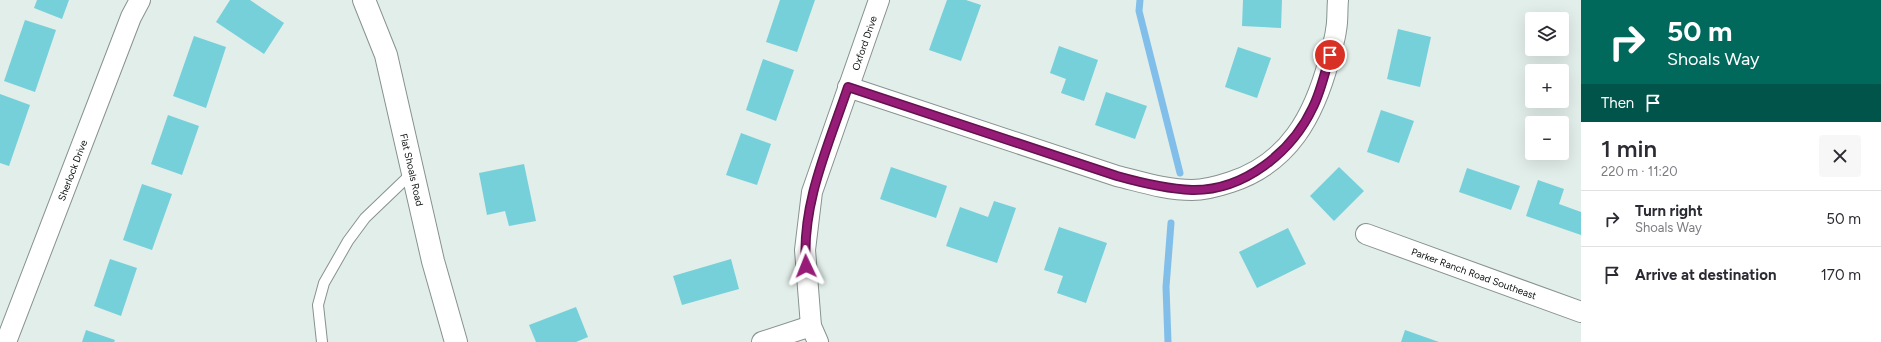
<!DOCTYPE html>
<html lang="en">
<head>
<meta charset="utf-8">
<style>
  :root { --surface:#fff; --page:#f7f7f7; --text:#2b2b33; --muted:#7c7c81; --line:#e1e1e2 }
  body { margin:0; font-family:Figtree,sans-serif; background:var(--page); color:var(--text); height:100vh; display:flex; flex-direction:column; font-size:15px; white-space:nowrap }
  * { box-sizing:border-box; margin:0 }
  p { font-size:13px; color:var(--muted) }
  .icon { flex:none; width:22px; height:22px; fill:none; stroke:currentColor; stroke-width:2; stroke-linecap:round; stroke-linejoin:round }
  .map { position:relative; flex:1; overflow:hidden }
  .sheet { display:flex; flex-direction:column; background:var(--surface); width:300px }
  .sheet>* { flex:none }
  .hud { background:#00695c; color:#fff; overflow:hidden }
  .controls { position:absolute; left:1525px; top:12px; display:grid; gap:8px }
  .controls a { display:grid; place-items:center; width:44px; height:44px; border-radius:4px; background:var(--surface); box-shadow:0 4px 16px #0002; font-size:20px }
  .pin { position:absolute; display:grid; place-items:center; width:34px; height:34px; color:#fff; margin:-17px; border:2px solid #fff; border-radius:50%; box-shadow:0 1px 4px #0007 }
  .me { position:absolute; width:44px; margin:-22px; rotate:358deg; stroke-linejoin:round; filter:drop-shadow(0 0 3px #0008) }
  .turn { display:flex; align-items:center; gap:14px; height:84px; padding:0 20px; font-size:18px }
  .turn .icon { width:52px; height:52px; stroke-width:2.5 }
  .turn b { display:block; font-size:28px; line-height:34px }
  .then { display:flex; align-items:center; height:38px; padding:0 20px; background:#0003; gap:8px; font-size:15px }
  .round { display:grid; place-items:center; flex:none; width:42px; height:42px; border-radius:4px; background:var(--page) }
  .summary { display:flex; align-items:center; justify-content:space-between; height:68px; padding:0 20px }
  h1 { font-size:24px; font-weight:600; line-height:30px }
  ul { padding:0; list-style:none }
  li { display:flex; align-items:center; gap:12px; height:56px; padding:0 20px; border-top:1px solid var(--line) }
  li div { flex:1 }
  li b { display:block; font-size:15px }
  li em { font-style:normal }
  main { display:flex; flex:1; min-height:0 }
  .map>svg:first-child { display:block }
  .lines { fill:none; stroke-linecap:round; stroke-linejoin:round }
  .stream { stroke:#81bfea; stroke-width:7 }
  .building { fill:#75d0da }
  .service-casing { stroke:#87928e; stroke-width:12 }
  .minor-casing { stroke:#87928e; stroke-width:22 }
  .secondary-casing { stroke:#87928e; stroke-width:24 }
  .service { stroke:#fff; stroke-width:10 }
  .minor { stroke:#fff; stroke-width:20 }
  .secondary { stroke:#fff; stroke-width:22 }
  .route-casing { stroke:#62124d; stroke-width:10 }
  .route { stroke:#961c77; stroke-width:7 }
  .labels { text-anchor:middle; stroke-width:3.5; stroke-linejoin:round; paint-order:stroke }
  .street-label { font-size:10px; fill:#0d1110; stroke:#e2eeea }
</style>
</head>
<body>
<main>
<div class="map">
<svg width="1581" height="342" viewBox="0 0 1581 342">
  <rect width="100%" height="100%" fill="#e2eeea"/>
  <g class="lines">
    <g class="stream">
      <path d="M1140 0 1139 11 1180 173"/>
      <path d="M1168 342 1166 287 1171 223"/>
    </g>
  </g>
  <g class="building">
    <path d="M37 0H69L62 19 34 8Z"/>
    <path d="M230 0H250L284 23 264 54 216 22Z"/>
    <path d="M780 0H815L797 52 766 42Z"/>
    <path d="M947 0H966L981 5 961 61 929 50Z"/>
    <path d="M1243 0H1282L1281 28 1242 26Z"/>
    <path d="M25 20 56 30 35 92 4 81Z"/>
    <path d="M1398 29 1431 37 1420 87 1387 79Z"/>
    <path d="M194 36 226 47 206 108 173 96Z"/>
    <path d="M1059 46 1098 60 1084 101 1061 93 1066 79 1050 73Z"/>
    <path d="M1238 47 1271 58 1257 98 1225 87Z"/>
    <path d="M763 59 794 70 776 121 746 110Z"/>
    <path d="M1106 92 1147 106 1135 139 1095 125Z"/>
    <path d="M0 94 30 105 9 166 0 163Z"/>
    <path d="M1381 110 1414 121 1399 163 1367 152Z"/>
    <path d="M168 115 199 126 182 175 151 164Z"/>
    <path d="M741 133 771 144 757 185 726 175Z"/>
    <path d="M524 164 536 221 509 226 505 211 487 215 479 173Z"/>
    <path d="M891 167 947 186 936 218 880 199Z"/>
    <path d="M1339 167 1364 191 1334 221 1310 196Z"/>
    <path d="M1467 168 1520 186 1511 210 1459 192Z"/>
    <path d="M1538 180 1564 189 1559 204 1581 212V235L1526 216Z"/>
    <path d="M142 184 172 194 152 250 123 240Z"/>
    <path d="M994 201 1016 208 997 263 946 246 960 207 988 217Z"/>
    <path d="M1059 227 1107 243 1086 303 1057 293 1063 276 1044 270Z"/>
    <path d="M1288 228 1306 264 1257 288 1239 252Z"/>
    <path d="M110 259 137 268 121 316 94 306Z"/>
    <path d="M731 259 739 289 682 305 673 276Z"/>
    <path d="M576 307 588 337 576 342H536L529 325Z"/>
    <path d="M86 330 115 340 114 342H82Z"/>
    <path d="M1405 330 1439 342H1401Z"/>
  </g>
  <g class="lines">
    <defs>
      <path id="service" d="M322 342 318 305 324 283 348 241 365 218 413 172"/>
      <g id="minor">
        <path d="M848 87 1117 176C1142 182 1166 190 1192 190 1205 190 1219 186 1231 182 1289 163 1314 116 1329 60 1331 50 1335 40 1336 30 1338 21 1337 10 1338 0"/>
        <path id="s1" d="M1366 234 1581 312"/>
        <path id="s2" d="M6 342 131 17 140 0"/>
        <path d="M762 342 811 326"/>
        <path id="s3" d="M818 342 811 326 805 250 812 192 879 0"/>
      </g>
      <g id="secondary">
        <path id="s4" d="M364 0 386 55 433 261 456 342"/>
      </g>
    </defs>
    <use href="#service" class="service-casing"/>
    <use href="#minor" class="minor-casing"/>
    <use href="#secondary" class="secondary-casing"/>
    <use href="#service" class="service"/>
    <use href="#minor" class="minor"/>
    <use href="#secondary" class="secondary"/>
  </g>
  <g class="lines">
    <defs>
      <path id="route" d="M806 266C801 204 829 144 848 87L1117 176C1142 183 1166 189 1192 190 1244 191 1292 152 1313 107 1321 91 1325 72 1330 55"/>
    </defs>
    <use href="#route" class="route-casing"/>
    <use href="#route" class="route"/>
  </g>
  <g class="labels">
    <g class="street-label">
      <text dy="4" stroke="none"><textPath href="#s3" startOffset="310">Oxford Drive</textPath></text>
      <text dy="4" stroke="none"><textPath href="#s4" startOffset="177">Flat Shoals Road</textPath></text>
      <text dy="4" stroke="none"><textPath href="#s2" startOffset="184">Sherlock Drive</textPath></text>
      <text dy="4" stroke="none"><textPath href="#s1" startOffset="115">Parker Ranch Road Southeast</textPath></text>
    </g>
  </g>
</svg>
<div class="controls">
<a><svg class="icon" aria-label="layers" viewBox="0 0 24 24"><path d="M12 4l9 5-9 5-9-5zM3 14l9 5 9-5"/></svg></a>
<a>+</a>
<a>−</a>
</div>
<div class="pin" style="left:1330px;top:55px;background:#d93025"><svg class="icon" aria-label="arrive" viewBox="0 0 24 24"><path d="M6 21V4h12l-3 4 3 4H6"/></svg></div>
<svg class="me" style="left:806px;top:266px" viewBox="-20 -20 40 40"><path d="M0-17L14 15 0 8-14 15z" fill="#961c77" stroke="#fff" stroke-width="4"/></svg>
</div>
<section class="sheet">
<div class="hud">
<div class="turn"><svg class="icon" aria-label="right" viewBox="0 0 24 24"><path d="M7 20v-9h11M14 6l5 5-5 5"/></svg><div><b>50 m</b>Shoals Way</div></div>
<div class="then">Then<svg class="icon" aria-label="arrive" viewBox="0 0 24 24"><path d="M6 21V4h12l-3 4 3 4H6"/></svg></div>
</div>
<div class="summary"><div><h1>1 min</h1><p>220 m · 11:20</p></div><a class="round"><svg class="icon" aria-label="close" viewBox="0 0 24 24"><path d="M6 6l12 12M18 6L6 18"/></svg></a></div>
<ul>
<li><svg class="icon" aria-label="right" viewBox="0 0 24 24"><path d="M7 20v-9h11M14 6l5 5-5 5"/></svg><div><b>Turn right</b><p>Shoals Way</p></div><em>50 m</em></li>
<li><svg class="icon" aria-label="arrive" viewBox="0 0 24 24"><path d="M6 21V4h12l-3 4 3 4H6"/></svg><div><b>Arrive at destination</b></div><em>170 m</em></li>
</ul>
</section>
</main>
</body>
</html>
